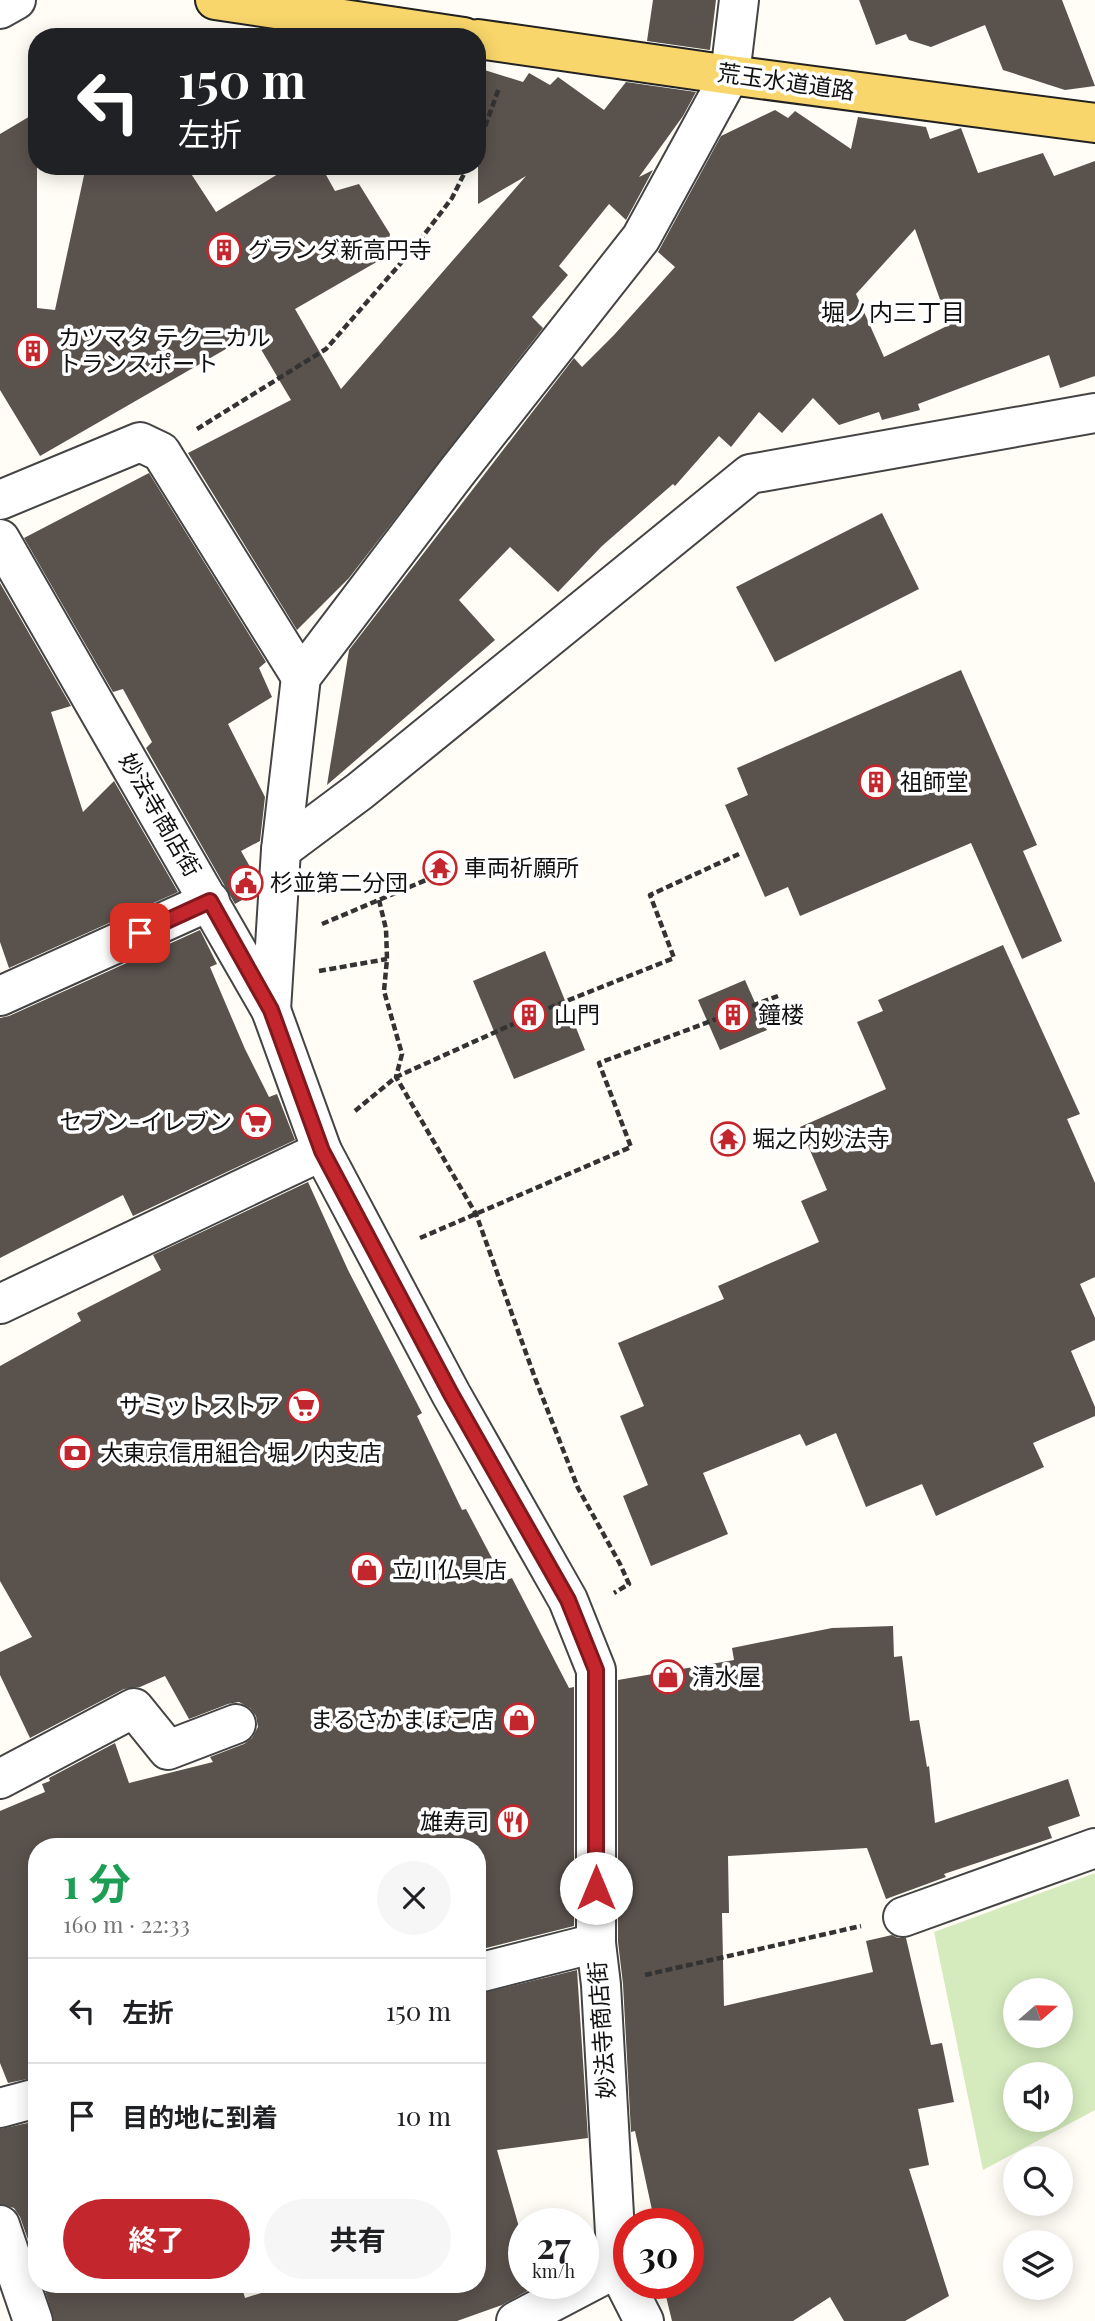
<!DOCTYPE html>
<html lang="ja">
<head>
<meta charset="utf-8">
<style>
  :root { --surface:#fff; --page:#f6f6f6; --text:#202124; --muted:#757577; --line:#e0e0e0; --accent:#c4262e }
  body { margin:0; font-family:"Playfair Display","Noto Sans JP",serif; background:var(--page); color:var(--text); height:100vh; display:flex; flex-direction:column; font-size:26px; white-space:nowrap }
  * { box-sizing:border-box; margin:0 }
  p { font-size:23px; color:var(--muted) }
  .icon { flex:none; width:38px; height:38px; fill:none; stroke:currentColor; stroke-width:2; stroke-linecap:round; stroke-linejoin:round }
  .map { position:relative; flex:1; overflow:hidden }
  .sheet { position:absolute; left:28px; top:1838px; width:458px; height:455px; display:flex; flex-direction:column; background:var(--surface); border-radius:28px; box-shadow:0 4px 18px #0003 }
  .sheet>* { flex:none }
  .top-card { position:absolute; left:28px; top:28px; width:458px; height:147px; border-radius:28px; box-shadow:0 4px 18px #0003; background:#202124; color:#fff; overflow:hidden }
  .needle { width:46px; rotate:70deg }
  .controls { position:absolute; left:1003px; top:1978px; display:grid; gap:14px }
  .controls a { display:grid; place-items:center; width:70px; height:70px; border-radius:50%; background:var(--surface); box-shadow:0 4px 18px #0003; font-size:35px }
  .speed { position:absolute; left:508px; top:2208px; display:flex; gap:14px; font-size:35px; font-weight:700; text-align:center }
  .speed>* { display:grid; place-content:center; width:91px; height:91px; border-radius:50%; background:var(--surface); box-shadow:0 4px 18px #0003; line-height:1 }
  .speed small { font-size:18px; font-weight:400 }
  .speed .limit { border:10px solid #d22; background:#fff; color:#111 }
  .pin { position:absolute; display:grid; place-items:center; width:60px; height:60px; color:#fff; margin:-30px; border-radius:14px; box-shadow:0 4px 10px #0006 }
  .me { position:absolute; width:77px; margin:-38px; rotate:0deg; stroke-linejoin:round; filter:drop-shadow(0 0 5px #0008) }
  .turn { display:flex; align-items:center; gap:24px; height:147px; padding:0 35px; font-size:32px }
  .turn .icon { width:91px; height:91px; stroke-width:2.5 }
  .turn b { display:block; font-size:49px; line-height:60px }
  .round { display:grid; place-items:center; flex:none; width:74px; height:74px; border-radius:37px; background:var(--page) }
  .headline { display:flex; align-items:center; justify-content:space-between; height:119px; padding:0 35px }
  h1 { font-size:42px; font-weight:700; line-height:52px; color:#1e9e55 }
  .cta { display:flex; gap:14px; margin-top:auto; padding:14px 35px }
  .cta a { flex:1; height:80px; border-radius:42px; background:var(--accent); color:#fff; font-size:28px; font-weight:700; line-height:80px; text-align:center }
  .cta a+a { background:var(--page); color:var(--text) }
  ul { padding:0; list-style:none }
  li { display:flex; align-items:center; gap:21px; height:105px; padding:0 35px; border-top:2px solid var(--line) }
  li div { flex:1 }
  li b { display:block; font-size:26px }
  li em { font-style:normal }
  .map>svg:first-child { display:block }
  .green { fill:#d5ebbd; fill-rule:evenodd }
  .building { fill:#5a524d; fill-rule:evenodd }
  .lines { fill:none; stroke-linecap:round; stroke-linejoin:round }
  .minor-casing { stroke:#444; stroke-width:42 }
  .major-casing { stroke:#222; stroke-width:42 }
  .path { stroke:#333; stroke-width:4.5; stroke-dasharray:7 3.5; stroke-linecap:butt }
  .minor { stroke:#fff; stroke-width:38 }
  .major { stroke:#f9d66b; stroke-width:38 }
  .route-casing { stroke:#7f191e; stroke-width:18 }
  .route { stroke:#c4262e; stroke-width:12 }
  .labels { text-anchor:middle; stroke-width:7; stroke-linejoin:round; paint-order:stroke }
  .street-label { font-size:23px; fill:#111; stroke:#fff }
  .poi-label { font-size:23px; fill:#111; stroke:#fff; text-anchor:start }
  .neighbourhood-label { font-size:24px; fill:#111; stroke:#fff }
</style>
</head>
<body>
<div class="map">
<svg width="1095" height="2321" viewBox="0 0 1095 2321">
  <rect width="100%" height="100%" fill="#fffdf5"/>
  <path class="green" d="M1095 1873V2110L983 2170 934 1932ZM1015 1990H1060V2035H1015ZM1015 2074H1060V2119H1015Z"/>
  <g class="building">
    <path d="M653 0H716L710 50 647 41Z"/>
    <path d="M859 0H1062L1095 86 1065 90 1003 70 985 25 931 47 909 40 906 34 876 45Z"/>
    <path d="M478 68 523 82 529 73 550 85 558 77 604 110 626 82 696 92 683 116 639 177 653 170 626 220 609 204 559 266 568 275 532 317 543 328 349 578 297 630 188 453 291 400 252 334 40 456 0 390V134L37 112V308L55 310 86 166H186L216 212 291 166H321L335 191 359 184 390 234 387 256 295 309 341 389 526 176 478 204Z"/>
    <path d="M775 110 788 118 795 111 851 149 858 117 926 127 930 139 961 128 978 173 1043 153 1054 176 1095 161V376L1060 388 1049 355 918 404 920 410 882 420 879 412 839 425 813 398 782 433 759 412 731 447 719 436 675 486 673 484 602 546 558 592 510 547 459 600 495 640 327 785 349 650 574 358 582 367 614 335 675 267 658 252 721 136ZM915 229 949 325 884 357 856 294Z"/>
    <path d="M149 473 266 662 259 668 272 697 228 724 265 797 260 841 241 851 257 879 256 892 235 904 146 748 152 742 123 689 113 692 24 538Z"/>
    <path d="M882 513 919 589 775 662 736 587Z"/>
    <path d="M0 583 71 706 51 712 83 812 114 781 178 892 9 968 0 942Z"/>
    <path d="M961 670 1037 845 1023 851 1062 941 1022 959 971 843 800 916 788 887 765 897 725 805 748 795 737 768Z"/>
    <path d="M200 930 217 964 210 967 245 1049 269 1097 277 1094 295 1140 133 1216 123 1195 0 1258V1018L9 1016Z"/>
    <path d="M1003 945 1080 1114 1067 1119 1095 1183V1277L1080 1284 1095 1318V1340L1071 1351 1095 1407V1416L1033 1443 1044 1467 936 1516 922 1484 866 1507 836 1433 806 1446 800 1434 703 1473 728 1534 651 1566 623 1496 648 1485 620 1416 644 1406 618 1343 724 1299 718 1286 819 1242 801 1201 827 1190 800 1127 886 1089 857 1022 883 1011 878 1000Z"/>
    <path d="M545 951 585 1050 514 1079 473 981Z"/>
    <path d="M745 980 767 1030 720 1050 698 1000Z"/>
    <path d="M308 1182 348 1270 422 1413 417 1416 462 1510 466 1509 504 1581 512 1578 569 1688 574 1687V1926L478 1950V1846H37V2077L8 2083 0 2063V1811L45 1792 42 1784 50 1781 49 1778 115 1743 129 1783 213 1762 210 1757 244 1744 252 1738 258 1727 256 1716 250 1708 239 1702 228 1704 189 1719 165 1676 140 1687 124 1689 30 1738 0 1675V1652L32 1637 0 1581V1366L81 1321 77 1313 161 1270 153 1255Z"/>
    <path d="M893 1626 894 1657 902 1656 910 1721 919 1720 927 1767 929 1766 935 1823 1068 1779 1080 1816 1048 1827 1052 1838 944 1874 946 1877 886 1899 867 1848 728 1856 729 1913H722L724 2006 873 1972 866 1941 892 1935 898 1938H906L931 2045 942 2043 954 2102 918 2109 929 2165 909 2169 949 2296 905 2321H844L830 2297 793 2321H672L663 2284H688V2224H655L635 2131 631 2132 623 1984 618 1942V1680L734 1660 732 1648 832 1628Z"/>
    <path d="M577 1970 588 2138 497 2150 523 2241V2284H540L502 2305 457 2321H54L43 2284H241L245 2298 290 2284H478V1994Z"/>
    <path d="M37 2121V2265L20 2217 14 2208 0 2204V2129Z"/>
  </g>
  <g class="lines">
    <defs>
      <g id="minor">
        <path d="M0 9 16 0"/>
        <path d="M0 500 140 442 161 452 301 677"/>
        <path d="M0 539 271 1010 322 1151 451 1394 568 1600 596 1670V1943L601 1985 617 2268 644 2321"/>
        <path d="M281 850 360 791 750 474 1095 413"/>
        <path d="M0 996 210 901"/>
        <path d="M271 1010 281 850 301 677 456 473 641 238 730 75 739 0"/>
        <path d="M0 1304 322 1151"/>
        <path d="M0 1779 134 1708 168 1750 236 1724"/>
        <path d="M903 1917 1095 1848"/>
        <path d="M478 1973 596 1943"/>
        <path d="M0 2108 37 2098"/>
        <path d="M0 2225 33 2321"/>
        <path d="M516 2321 617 2268"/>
      </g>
      <g id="major">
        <path d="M215 0 464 37"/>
        <path d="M478 39 730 75 1095 123"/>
      </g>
    </defs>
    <use href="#minor" class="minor-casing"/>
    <use href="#major" class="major-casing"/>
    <g class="path">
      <path d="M478 146 499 88"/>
      <path d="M197 429 326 349 414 248 452 198 468 166"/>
      <path d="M379 900 386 929 387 959 384 991 402 1054 396 1077 476 1214 535 1378 578 1488 620 1564 629 1584 614 1593"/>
      <path d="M322 924 426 880"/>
      <path d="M319 971 387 959"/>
      <path d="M355 1111 396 1077 544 1010 674 958 650 895 739 854"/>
      <path d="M420 1238 631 1147 599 1063 778 996"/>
      <path d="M645 1975 861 1926"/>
    </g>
    <use href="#minor" class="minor"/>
    <use href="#major" class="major"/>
  </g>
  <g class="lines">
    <defs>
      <path id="route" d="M140 933 210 901 271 1010 322 1151 451 1394 568 1600 596 1670V1888"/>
    </defs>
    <use href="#route" class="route-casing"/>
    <use href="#route" class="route"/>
  </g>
  <defs>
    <symbol id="building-ring" viewBox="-11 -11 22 22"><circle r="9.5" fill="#fff" stroke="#c4262e" stroke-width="1.5"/><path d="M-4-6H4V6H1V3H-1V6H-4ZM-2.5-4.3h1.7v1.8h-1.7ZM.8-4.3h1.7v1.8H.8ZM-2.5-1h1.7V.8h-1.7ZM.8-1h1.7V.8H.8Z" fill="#c4262e"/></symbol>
    <symbol id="temple-ring" viewBox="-11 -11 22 22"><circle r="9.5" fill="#fff" stroke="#c4262e" stroke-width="1.5"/><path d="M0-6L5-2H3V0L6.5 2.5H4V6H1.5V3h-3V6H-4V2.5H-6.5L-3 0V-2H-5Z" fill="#c4262e"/></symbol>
    <symbol id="civic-ring" viewBox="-11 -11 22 22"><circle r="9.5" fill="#fff" stroke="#c4262e" stroke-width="1.5"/><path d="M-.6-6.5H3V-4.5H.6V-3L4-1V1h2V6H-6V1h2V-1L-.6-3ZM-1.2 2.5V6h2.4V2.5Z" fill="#c4262e"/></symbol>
    <symbol id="supermarket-ring" viewBox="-11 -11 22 22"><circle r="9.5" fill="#fff" stroke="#c4262e" stroke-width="1.5"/><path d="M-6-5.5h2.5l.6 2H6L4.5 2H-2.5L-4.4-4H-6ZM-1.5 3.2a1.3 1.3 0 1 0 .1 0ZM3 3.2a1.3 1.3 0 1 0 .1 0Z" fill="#c4262e"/></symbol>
    <symbol id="bank-ring" viewBox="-11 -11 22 22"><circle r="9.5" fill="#fff" stroke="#c4262e" stroke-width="1.5"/><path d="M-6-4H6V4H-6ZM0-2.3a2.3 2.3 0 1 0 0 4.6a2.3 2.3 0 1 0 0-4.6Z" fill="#c4262e"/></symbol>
    <symbol id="shop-ring" viewBox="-11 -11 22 22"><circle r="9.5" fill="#fff" stroke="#c4262e" stroke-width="1.5"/><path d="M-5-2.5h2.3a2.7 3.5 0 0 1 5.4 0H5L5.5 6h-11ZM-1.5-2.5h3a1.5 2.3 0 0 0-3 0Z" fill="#c4262e"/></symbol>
    <symbol id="restaurant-ring" viewBox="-11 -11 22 22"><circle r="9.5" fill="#fff" stroke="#c4262e" stroke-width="1.5"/><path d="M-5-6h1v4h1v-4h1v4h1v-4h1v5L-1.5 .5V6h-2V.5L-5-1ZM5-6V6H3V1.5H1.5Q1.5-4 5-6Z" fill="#c4262e"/></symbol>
  </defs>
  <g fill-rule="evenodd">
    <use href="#building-ring" x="205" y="231" width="38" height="38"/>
    <use href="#building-ring" x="14" y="332" width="38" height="38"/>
    <use href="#building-ring" x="857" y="763" width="38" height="38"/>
    <use href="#temple-ring" x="421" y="849" width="38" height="38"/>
    <use href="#civic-ring" x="227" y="864" width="38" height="38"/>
    <use href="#building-ring" x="510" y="996" width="38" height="38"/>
    <use href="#building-ring" x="714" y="996" width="38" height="38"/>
    <use href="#supermarket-ring" x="237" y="1103" width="38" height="38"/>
    <use href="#temple-ring" x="709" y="1120" width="38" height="38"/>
    <use href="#supermarket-ring" x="285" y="1387" width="38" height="38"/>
    <use href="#bank-ring" x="56" y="1434" width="38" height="38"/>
    <use href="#shop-ring" x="348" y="1551" width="38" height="38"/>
    <use href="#shop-ring" x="649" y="1658" width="38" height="38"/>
    <use href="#shop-ring" x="500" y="1701" width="38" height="38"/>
    <use href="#restaurant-ring" x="494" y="1803" width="38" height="38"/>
  </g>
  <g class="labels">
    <g class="street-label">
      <text transform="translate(786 82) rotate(8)" y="8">荒玉水道道路</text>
      <text transform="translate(160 815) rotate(60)" y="8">妙法寺商店街</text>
      <text transform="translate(602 2030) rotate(-94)" y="8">妙法寺商店街</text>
    </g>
    <g class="poi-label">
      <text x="248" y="258">グランダ新高円寺</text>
      <text x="58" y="346">カツマタ テクニカル<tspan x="58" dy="26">トランスポート</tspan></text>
      <text x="900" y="790">祖師堂</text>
      <text x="464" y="876">車両祈願所</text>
      <text x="270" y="891">杉並第二分団</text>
      <text x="554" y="1023">山門</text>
      <text x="758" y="1023">鐘楼</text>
      <text x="232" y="1130" text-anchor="end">セブン-イレブン</text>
      <text x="752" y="1147">堀之内妙法寺</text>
      <text x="280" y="1414" text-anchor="end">サミットストア</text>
      <text x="100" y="1461">大東京信用組合 堀ノ内支店</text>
      <text x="392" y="1578">立川仏具店</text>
      <text x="692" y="1685">清水屋</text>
      <text x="494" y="1728" text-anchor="end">まるさかまぼこ店</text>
      <text x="489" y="1830" text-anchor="end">雄寿司</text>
    </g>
    <g class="neighbourhood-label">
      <text x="893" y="321">堀ノ内三丁目</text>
    </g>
  </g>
</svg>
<div class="controls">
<a><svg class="needle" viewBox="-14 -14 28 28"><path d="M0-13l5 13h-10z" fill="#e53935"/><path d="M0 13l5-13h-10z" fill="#757577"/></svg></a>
<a><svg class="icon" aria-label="sound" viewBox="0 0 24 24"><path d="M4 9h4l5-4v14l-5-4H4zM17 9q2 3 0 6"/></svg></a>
<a><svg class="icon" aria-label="search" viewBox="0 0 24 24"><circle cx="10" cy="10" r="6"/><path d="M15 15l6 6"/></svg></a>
<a><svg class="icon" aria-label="layers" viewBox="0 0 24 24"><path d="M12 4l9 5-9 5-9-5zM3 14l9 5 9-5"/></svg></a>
</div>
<div class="speed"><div>27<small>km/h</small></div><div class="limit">30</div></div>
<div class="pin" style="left:140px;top:933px;background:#d93025"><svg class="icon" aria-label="arrive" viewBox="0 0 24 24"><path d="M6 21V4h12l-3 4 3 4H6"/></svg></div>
<svg class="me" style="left:596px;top:1888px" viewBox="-20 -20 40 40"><circle r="19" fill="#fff"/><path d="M0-13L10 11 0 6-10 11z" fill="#c4262e"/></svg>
<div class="top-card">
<div class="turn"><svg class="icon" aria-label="left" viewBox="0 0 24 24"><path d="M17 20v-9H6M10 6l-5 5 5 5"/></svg><div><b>150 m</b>左折</div></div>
</div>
<section class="sheet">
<div class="headline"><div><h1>1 分</h1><p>160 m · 22:33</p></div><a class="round"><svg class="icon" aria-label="close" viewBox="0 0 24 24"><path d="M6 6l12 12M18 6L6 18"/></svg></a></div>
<ul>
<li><svg class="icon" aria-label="left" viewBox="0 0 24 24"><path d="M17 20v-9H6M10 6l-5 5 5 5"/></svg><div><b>左折</b></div><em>150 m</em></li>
<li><svg class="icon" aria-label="arrive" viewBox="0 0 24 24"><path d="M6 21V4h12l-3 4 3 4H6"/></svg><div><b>目的地に到着</b></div><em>10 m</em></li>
</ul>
<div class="cta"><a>終了</a><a>共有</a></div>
</section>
</div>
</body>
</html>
